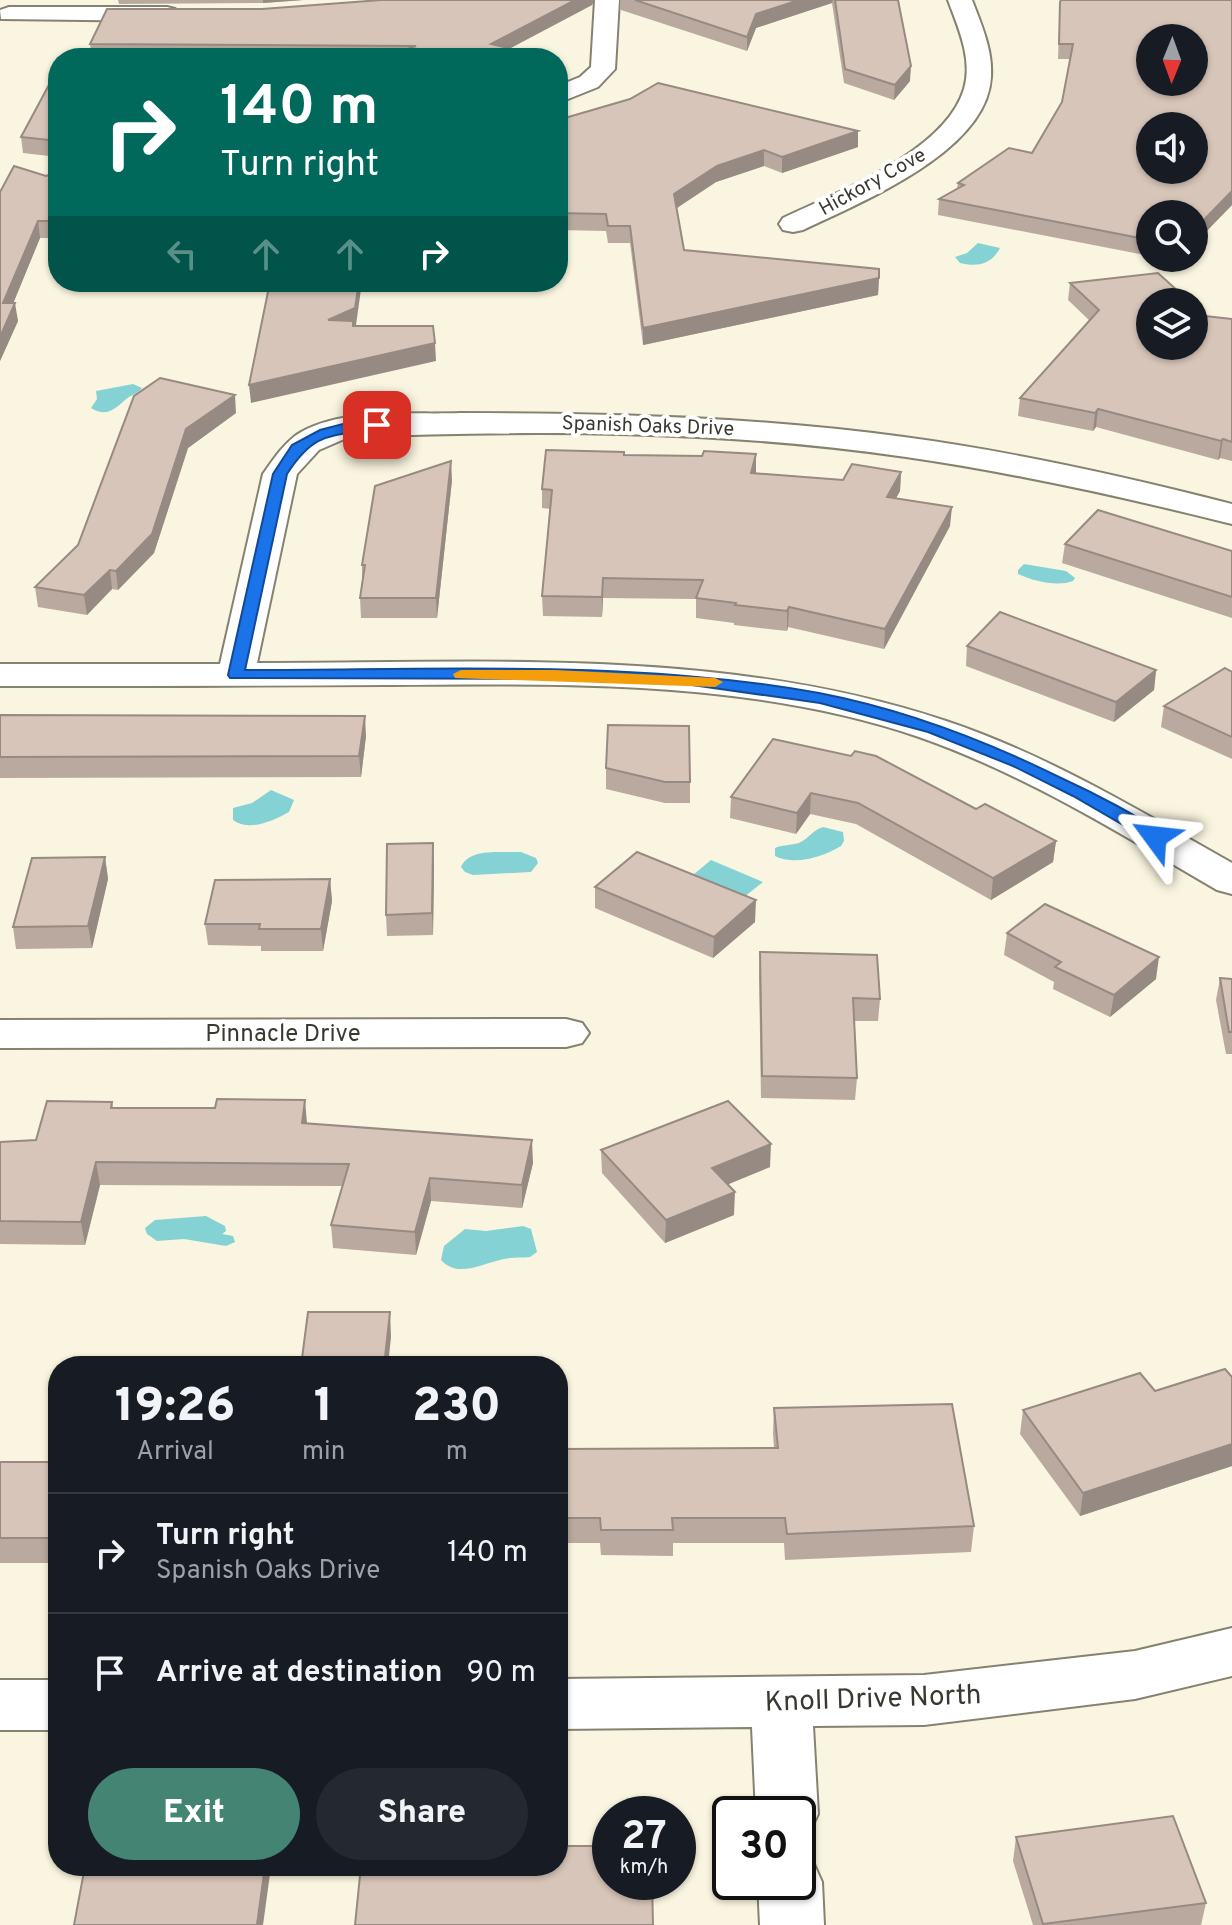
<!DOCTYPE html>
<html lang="en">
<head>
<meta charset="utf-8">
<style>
  :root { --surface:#171b24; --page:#242831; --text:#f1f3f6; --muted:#9ea1a6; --line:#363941; --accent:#448473 }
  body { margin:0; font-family:Overpass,sans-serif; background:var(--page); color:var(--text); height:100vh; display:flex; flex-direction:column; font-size:30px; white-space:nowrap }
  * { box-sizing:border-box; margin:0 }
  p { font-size:26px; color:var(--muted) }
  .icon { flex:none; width:44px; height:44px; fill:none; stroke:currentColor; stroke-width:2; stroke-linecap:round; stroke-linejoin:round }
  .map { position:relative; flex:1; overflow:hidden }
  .sheet { position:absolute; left:48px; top:1356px; width:520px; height:520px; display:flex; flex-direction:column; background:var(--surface); border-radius:32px; box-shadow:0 2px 6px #0004 }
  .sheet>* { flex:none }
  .banner { position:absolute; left:48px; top:48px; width:520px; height:244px; border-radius:32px; box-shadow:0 2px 6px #0004; background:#00695c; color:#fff; overflow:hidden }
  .needle { width:52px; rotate:181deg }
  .fabs { position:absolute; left:1136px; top:24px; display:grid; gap:16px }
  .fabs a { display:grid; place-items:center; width:72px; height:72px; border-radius:50%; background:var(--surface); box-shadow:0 2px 6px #0004; font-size:40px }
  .speed { position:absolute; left:592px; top:1796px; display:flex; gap:16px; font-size:40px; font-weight:700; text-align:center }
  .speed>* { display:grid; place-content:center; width:104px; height:104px; border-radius:50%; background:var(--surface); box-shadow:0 2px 6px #0004; line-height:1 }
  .speed small { font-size:20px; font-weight:400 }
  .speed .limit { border:4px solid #111; border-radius:12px; background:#fff; color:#111 }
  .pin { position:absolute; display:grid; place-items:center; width:68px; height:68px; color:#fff; margin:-34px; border-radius:16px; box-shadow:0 4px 12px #0006 }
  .me { position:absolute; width:88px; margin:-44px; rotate:300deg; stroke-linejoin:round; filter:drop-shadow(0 0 6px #0008) }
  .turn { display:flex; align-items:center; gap:28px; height:168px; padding:0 40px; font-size:36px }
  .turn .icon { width:104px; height:104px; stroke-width:2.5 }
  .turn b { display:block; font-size:56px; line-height:68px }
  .lanes { display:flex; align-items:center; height:76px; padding:0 40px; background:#0003; justify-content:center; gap:40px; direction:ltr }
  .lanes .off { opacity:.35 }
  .eta { display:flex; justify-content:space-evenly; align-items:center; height:136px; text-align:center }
  .eta b { font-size:48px; font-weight:800; line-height:56px }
  .action { display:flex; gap:16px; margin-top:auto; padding:16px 40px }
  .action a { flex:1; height:92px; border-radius:48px; background:var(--accent); color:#fff; font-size:32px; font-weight:800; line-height:92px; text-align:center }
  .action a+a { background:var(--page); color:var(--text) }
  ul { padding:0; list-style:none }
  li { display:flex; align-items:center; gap:24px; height:120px; padding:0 40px; border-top:2px solid var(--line) }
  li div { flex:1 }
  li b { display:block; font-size:30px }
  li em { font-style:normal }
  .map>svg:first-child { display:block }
  .water { fill:#85d2d4 }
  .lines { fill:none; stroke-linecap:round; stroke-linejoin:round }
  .minor-casing { stroke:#868270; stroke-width:4 }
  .minor { fill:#fff; fill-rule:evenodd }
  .wall { fill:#baa99f }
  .shaded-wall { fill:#978a82 }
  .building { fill:#d8c5b9; stroke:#978a82; stroke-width:2; fill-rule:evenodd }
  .route { fill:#1a73e8; stroke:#114b97; stroke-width:2 }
  .slow { fill:#f59e0b }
  .labels { text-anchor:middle; stroke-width:8; stroke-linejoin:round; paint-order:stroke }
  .far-street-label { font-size:20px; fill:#3a3931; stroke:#fff }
  .street-label { font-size:24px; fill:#3a3931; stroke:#fff }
  .near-street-label { font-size:28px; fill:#3a3931; stroke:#fff }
</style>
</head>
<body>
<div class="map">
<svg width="1232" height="1925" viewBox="0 0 1232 1925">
  <rect width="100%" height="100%" fill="#f9f5e0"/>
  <g class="water">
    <path d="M978 243 1000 248C991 265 977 267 960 263L955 257 967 253Z"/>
    <path d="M133 384 142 388C137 394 131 395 125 400 114 410 106 417 91 408L97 399 96 391Z"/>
    <path d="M1024 564 1066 571 1075 578 1073 581C1057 587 1033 581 1018 574V570Z"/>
    <path d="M271 790 294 800 289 812C273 821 249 832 233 820V808L252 803Z"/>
    <path d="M823 827 843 832 844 841 841 846C823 857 794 866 775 856V848C783 844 793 846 801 842 810 837 813 830 823 827Z"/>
    <path d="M521 852 536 858 538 863 531 872 473 875 465 872 461 867C469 847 503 853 521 852Z"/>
    <path d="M711 860 763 882 744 897 693 875Z"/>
    <path d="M206 1216 225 1226 226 1231 222 1234 233 1236 235 1242 226 1246 184 1239 157 1241 147 1234 145 1228 155 1220Z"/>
    <path d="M523 1226 531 1229 537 1252 530 1257C521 1258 513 1257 504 1259 483 1263 458 1279 441 1260L444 1246 465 1229 486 1231Z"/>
  </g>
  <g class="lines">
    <defs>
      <g id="minor">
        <path d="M595 0H619L615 69 598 87 558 103V86L580 77 591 67Z"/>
        <path d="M948 0H972C981 24 993 50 991 77 987 152 861 202 803 230L793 232 783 230 779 224 783 218C838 192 945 152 964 89 973 60 958 27 948 0Z"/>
        <path d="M9 7H167L175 9 179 14 175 19 167 21 1 19 0 10Z"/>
        <path d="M460 413C609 413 757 417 904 437 1015 452 1123 476 1232 504V524C1124 497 1016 473 906 457 721 430 535 430 349 437L319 450 297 474 257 663C486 663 726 647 946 721 1048 755 1140 811 1232 863V894L1217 890C1121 834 1025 774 919 737 750 679 562 684 386 685 257 686 129 686 0 686V664H220L263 474C273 460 282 446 295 436 337 407 411 415 460 413Z"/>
        <path d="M566 1019 582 1023 589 1033 582 1043 566 1047 0 1048V1020Z"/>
        <path d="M1232 1628V1676L1135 1699 924 1725 813 1726 818 1814 809 1833 798 1837V1814H756L752 1727 558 1729V1679L924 1675 1135 1651Z"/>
        <rect x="0" y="1680" width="58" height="50"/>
        <path d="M798 1857 813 1862 822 1882 824 1925H760L758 1882H798Z"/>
      </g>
    </defs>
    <use href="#minor" class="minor-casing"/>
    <use href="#minor" class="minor"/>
  </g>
  <g class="wall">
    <path d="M118 0H303L263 3 119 4Z"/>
    <path d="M381 0H594L592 5 510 48 525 58H92L90 44 262 9Z"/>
    <path d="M620 0H898L910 81 894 100 844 83 832 3 756 28 747 51 621 10Z"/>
    <path d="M1060 2 1232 205 1194 244V214H1150V256L938 215 939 199 957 188 958 183 1032 153 1062 102 1070 59H1058Z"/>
    <path d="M58 68V157L23 153 21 137Z"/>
    <path d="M558 120 858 147 782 173 764 166 716 182 676 208 684 250 879 278 878 295 643 345 630 243H608L606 231 558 230Z"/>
    <path d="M58 172V236L57 238H40L13 303 18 321 0 361V192Z"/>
    <path d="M1158 258H1181L1177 262Z"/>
    <path d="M1070 283 1205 316 1232 319V461L1220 458 1218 460 1096 427 1093 431 1018 416 1020 398 1090 321 1068 300Z"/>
    <path d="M134 396 236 413 188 448 154 553 118 590 112 589 87 615 38 607 35 587 78 545Z"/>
    <path d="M624 455 756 473 843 480 901 472 900 491 896 498 950 526 884 649 788 627 787 631 734 625V623L696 618V599L603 598 602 617 543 616 542 596 551 509 542 508V489Z"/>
    <path d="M452 480 437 618H361L360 598 362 580V565Z"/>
    <path d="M1065 544 1232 551V618L1062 563Z"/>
    <path d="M967 646 1156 670 1154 690 1114 722 966 666Z"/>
    <path d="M1232 672V759L1161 727 1164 706Z"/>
    <path d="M0 715 366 736 361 777 0 778Z"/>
    <path d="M773 739 976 809 1056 841 1053 862 991 900 856 824 810 814 796 834 730 818 731 797Z"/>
    <path d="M606 768 690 782V803H665L606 789Z"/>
    <path d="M105 857 108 879 92 948 16 949 13 927Z"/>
    <path d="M434 864 433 935 387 936 386 915Z"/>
    <path d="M330 879 332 901 323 951H261V946L208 945 205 924Z"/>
    <path d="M595 887 755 922 713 958 595 908Z"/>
    <path d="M1007 933 1156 979 1110 1017 1053 989 1054 982 1004 955Z"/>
    <path d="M760 952 880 999 878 1021H854L857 1078 855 1100 761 1098 759 974Z"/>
    <path d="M1220 978 1232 979V1054H1226L1216 1000Z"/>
    <path d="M112 1102 113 1108 307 1123 533 1163 522 1208 431 1201 416 1255 333 1248 331 1225 342 1186 100 1185 85 1245 0 1244V1142L36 1140Z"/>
    <path d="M601 1150 770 1167 728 1184 734 1215 665 1243 602 1173Z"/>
    <path d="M1232 1377V1466L1080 1516 1020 1434 1023 1410 1155 1391Z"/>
    <path d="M774 1408 974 1526 971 1552 785 1560 784 1543H673V1556L601 1555 600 1543H558V1449L774 1448 773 1433Z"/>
    <rect x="0" y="1462" width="58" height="101"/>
    <path d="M1016 1837 1206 1903 1201 1925H1033L1013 1861Z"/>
  </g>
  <g class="shaded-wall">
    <path d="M263 0H303L263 3Z"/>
    <path d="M575 0H594L592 5 492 58 491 44Z"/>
    <path d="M799 0H833L832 3 756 28 747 51V37L756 14Z"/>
    <path d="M525 52V58H510Z"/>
    <path d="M911 66 910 81 894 100 895 85Z"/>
    <path d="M858 131V147L782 173V157Z"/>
    <path d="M764 150V166L716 182 674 210V194L717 166Z"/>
    <path d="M1232 191V205L1194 244V230Z"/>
    <path d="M58 215V236L57 238 55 221Z"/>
    <path d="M38 221 40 238 6 321 3 303Z"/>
    <path d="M879 278 878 295 643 345V328Z"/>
    <path d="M359 282H362L356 325 354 327 328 320Z"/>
    <path d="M15 303 18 321 0 361V337Z"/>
    <path d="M435 343 436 361 251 403 249 385Z"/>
    <path d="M235 395 236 413 188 448 154 553 118 590 116 571 186 429Z"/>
    <path d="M1098 409 1096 427 1093 431 1095 413Z"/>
    <path d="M1223 439 1220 458 1218 460 1221 441Z"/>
    <path d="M756 454V473H751Z"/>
    <path d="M451 461 452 480 437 618 436 598Z"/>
    <path d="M901 472 900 491 886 516 887 497Z"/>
    <path d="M952 507 950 526 884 649 885 629Z"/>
    <path d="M110 570 112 589 87 615 84 595Z"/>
    <path d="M603 578V598L602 617V597Z"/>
    <path d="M789 607 788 627 787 631V611Z"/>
    <path d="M1156 670 1154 690 1114 722 1116 702Z"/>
    <path d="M365 716 366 736 361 777 359 756Z"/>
    <path d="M811 793 810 814 796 834 797 813Z"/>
    <path d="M1056 841 1053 862 991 900 993 878Z"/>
    <path d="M433 843 434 864 433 935 432 913Z"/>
    <path d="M105 857 108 879 92 948 88 926Z"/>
    <path d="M330 879 332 901 323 951 321 929Z"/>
    <path d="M756 900 755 922 713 958 714 937Z"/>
    <path d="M1159 957 1156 979 1110 1017 1114 995Z"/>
    <path d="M305 1100 307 1123H302Z"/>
    <path d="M532 1140 533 1163 522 1208V1185Z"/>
    <path d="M771 1144 770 1167 712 1191V1168Z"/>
    <path d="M96 1162 100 1185 85 1245 81 1222Z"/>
    <path d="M430 1178 431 1201 416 1255 415 1232Z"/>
    <path d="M735 1192 734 1215 665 1243 666 1220Z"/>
    <path d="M390 1312 391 1337 388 1366H384Z"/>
    <path d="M1232 1444V1466L1080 1516 1083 1493Z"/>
    <path d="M265 1866H269L270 1874 263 1925H257Z"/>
  </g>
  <g class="building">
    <path d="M381 0H575L491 44 525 52 510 58H382L416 46 90 44 107 9H262Z"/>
    <path d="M635 0H799L756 14 747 37Z"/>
    <path d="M835 0H898L911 66 895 85 845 69Z"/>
    <path d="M1061 0H1232V191L1194 230V214H1150V240L939 199 964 185 958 183 1009 148 1032 153 1062 102 1073 44H1059L1060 2ZM1150 38H1194V82H1150ZM1150 126H1194V170H1150Z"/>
    <path d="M58 68V141L21 137Z"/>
    <path d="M658 83 858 131 782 157 764 150 717 166 674 194 684 250 879 269V278L643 328 630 226H608L606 214 558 213V120L630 99Z"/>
    <path d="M14 166 46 176 58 172V215L55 221H38L3 303H15L0 337V192Z"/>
    <path d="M1158 273 1190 302H1150V346H1194V306L1205 316 1232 319V442L1223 439 1221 441 1098 409 1095 413 1020 398 1099 310 1070 283Z"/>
    <path d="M270 282H359L355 308 328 320 353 321V326H433L435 343 249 385Z"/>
    <path d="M160 378 235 395 186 429 152 534 116 571 110 570 84 595 35 587 78 545 134 396Z"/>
    <path d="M546 450 624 452V455L702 456 704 451 756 454 751 473 843 480 852 464 901 472 887 497 952 507 885 629 789 607 787 611 735 605 736 603 696 598 703 580 603 578 602 597 542 596 552 490 542 489Z"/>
    <path d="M451 461 436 598H360L365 565H362L375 486Z"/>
    <path d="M1098 510 1232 551V597L1065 544Z"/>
    <path d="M1000 612 1156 670 1116 702 967 646Z"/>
    <path d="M1225 668 1232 672V737L1164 706Z"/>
    <path d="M0 715 365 716 359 756 0 757Z"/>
    <path d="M608 725 689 726 690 782H665L606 768Z"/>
    <path d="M773 739 851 756 855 751 876 756 976 809 985 804 1056 841 993 878 858 803 811 793 797 813 731 797Z"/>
    <path d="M433 843 432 913 386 915 387 844Z"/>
    <path d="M637 852 756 900 714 937 595 887Z"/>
    <path d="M105 857 88 926 13 927 32 858Z"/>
    <path d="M330 879 321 929H259L260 924H205L215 880Z"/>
    <path d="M1045 904 1159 957 1114 995 1055 967 1061 962 1007 933Z"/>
    <path d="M760 952 877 955 880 999 853 998 857 1078 762 1076Z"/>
    <path d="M1220 978 1232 979V1032H1229Z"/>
    <path d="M217 1099 305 1100 302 1123 532 1140 522 1185 430 1178 415 1232 331 1225 349 1164 96 1162 81 1222 0 1221V1142L36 1140 47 1101 112 1102 111 1108H215Z"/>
    <path d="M728 1101 771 1144 712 1168 735 1192 666 1220 601 1150Z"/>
    <path d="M308 1312H390L384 1366H301Z"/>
    <path d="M1225 1369 1232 1377V1444L1083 1493 1023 1410 1140 1373 1155 1391Z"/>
    <path d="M952 1404 974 1526 787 1534 785 1518H672L673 1530H601L600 1518H558V1449L778 1448 774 1408Z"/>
    <rect x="0" y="1462" width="58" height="76"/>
    <path d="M1173 1816 1206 1903 1043 1924 1016 1837Z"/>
    <path d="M558 1846H610V1882H652L653 1925H355L361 1866H558Z"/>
    <path d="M85 1866H265L257 1925H74Z"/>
  </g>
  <path class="route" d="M377 421 384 425 382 428C334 438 317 427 287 474L245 670C436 670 630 659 819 693 902 709 984 740 1059 777 1083 788 1149 820 1164 837L1161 840H1149L1073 796 1013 766 928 732 820 703 685 684 554 679 230 678 228 675 273 474 292 445 320 430 347 423Z"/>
  <path class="slow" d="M461 670H554L715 678 723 682 715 687 455 678 453 674Z"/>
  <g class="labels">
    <g class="far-street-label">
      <text transform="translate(872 181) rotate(-29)" y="7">Hickory Cove</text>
      <text transform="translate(648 425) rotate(2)" y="7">Spanish Oaks Drive</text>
    </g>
    <g class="street-label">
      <text x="283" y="1041">Pinnacle Drive</text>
    </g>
    <g class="near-street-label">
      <text transform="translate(873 1697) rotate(-2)" y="10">Knoll Drive North</text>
    </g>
  </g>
</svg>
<div class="fabs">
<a><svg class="needle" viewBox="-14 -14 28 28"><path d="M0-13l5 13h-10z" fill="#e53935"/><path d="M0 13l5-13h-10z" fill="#9ea1a6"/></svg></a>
<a><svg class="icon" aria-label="sound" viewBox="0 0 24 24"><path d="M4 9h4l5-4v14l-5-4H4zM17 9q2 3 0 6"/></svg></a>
<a><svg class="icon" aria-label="search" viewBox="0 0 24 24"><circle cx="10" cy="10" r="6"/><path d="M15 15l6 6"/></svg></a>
<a><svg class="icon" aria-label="layers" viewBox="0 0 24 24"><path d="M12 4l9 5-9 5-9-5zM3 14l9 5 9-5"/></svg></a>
</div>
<div class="speed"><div>27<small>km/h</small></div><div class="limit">30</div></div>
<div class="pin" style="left:377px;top:425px;background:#d93025"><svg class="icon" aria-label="arrive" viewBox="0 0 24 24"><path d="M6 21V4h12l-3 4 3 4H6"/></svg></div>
<svg class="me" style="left:1155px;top:837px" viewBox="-20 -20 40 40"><path d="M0-17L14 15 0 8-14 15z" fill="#1a73e8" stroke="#fff" stroke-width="4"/></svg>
<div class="banner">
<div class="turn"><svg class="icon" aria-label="right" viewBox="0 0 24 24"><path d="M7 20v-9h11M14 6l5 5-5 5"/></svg><div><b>140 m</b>Turn right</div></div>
<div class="lanes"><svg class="icon off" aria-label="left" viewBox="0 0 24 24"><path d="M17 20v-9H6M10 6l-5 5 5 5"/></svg><svg class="icon off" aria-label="ahead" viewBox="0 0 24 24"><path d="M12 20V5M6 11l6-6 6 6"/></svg><svg class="icon off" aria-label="ahead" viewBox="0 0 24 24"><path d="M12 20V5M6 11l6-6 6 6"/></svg><svg class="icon" aria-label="right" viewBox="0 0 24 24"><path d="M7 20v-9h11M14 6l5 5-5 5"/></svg></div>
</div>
<section class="sheet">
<div class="eta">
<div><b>19:26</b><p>Arrival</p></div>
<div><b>1</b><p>min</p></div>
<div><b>230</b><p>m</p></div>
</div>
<ul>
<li><svg class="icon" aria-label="right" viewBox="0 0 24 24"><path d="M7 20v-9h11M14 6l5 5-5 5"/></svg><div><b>Turn right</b><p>Spanish Oaks Drive</p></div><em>140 m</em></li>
<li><svg class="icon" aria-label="arrive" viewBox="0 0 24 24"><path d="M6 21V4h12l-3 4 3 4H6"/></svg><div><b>Arrive at destination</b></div><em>90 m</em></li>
</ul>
<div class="action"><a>Exit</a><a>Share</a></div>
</section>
</div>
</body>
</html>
